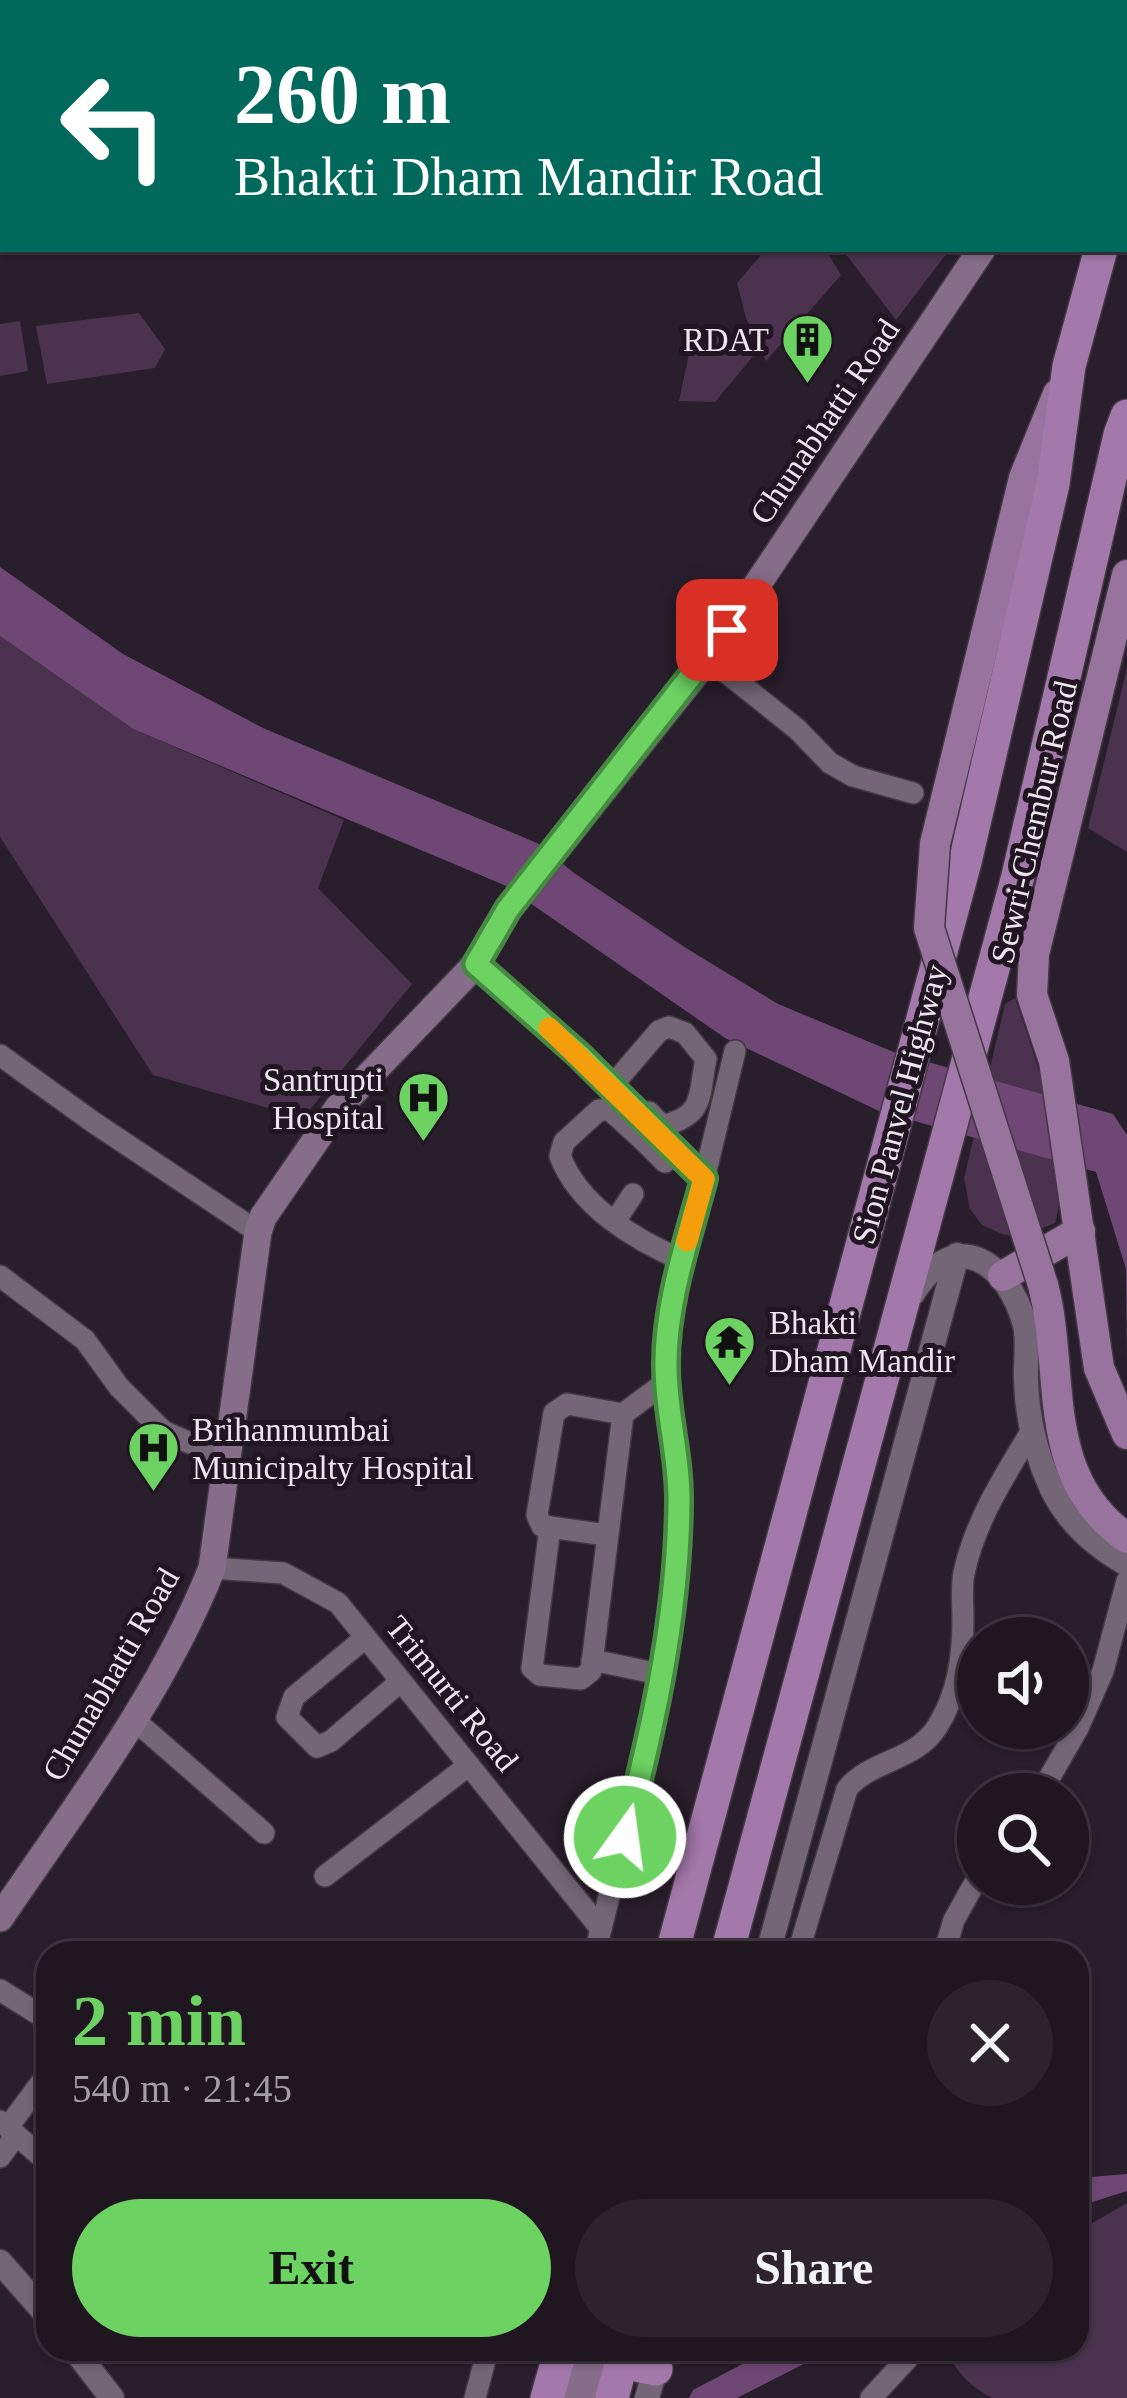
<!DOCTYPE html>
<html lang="en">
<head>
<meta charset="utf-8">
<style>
  :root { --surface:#1f1620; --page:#2c232d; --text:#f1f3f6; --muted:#a19fa5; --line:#3c353e; --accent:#6cd362 }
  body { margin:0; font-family:"Times New Roman",serif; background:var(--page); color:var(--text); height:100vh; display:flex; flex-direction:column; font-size:45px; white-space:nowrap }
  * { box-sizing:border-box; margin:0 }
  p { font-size:39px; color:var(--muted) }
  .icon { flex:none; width:66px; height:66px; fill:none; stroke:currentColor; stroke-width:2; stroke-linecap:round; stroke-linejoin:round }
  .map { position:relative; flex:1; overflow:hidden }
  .panel { position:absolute; left:36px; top:1941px; width:1053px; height:420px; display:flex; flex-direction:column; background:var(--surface); border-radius:36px; box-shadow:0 3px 9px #0004,0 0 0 3px var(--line) }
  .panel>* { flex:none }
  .hud { position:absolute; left:0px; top:0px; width:1128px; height:252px; box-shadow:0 3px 9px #0004,0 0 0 3px var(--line); background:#00695c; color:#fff; overflow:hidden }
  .controls { position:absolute; left:957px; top:1617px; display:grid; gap:24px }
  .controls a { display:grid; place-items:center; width:132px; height:132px; border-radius:50%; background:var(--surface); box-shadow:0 3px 9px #0004,0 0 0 3px var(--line); font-size:60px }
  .pin { position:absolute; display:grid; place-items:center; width:102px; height:102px; color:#fff; margin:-51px; border-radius:24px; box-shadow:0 6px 18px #0006 }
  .me { position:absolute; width:132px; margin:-66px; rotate:14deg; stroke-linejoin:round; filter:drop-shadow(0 0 9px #0008) }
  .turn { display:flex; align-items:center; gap:42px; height:252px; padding:0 36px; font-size:54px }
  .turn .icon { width:156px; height:156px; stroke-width:2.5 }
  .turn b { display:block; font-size:84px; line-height:102px }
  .round { display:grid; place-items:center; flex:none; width:126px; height:126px; border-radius:63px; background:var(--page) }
  .head { display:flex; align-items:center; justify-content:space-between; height:204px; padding:0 36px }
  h1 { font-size:72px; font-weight:800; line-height:90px; color:var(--accent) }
  .action { display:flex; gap:24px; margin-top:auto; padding:24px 36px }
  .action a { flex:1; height:138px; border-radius:72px; background:var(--accent); color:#111; font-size:48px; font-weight:800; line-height:138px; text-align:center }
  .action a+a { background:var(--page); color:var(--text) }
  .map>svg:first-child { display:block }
  .green { fill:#4b334f }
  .water { fill:#6e4774 }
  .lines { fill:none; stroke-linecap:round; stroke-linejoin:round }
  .minor-casing { stroke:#423943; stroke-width:24 }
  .tertiary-casing { stroke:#423943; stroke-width:27 }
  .secondary-casing { stroke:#423943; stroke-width:30 }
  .primary-casing { stroke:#423943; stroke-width:33 }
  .trunk-casing { stroke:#423943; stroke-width:36 }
  .minor { stroke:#746676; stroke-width:21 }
  .tertiary { stroke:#746676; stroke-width:24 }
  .secondary { stroke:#866d8a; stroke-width:27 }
  .primary { stroke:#97739d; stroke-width:30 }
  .trunk { stroke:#a378aa; stroke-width:33 }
  .primary-bridge-casing { stroke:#423943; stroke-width:33; stroke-linecap:butt }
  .primary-bridge { stroke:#97739d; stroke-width:30 }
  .route-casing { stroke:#468940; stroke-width:30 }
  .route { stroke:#6cd362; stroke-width:21 }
  .slow { stroke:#f59e0b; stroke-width:21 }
  .labels { text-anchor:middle; stroke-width:10; stroke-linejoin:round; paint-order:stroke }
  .poi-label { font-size:33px; fill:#eee6ef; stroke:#201521; text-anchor:end }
  .street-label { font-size:33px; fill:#eee6ef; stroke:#201521 }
</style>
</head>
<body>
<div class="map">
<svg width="1127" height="2398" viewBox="0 0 1127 2398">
  <rect width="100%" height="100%" fill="#291e2b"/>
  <g class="green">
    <path d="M766 249H825L841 275 766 361 746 318 737 283Z"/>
    <path d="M842 249H950L896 320Z"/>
    <path d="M139 313 165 349 155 368 47 384 36 326Z"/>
    <path d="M20 321 28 371 0 376V324Z"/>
    <path d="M700 334 745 338 754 355 715 402 679 401 692 340Z"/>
    <path d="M0 636 133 729 344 820 318 888 412 984 303 1118 153 1075 0 837Z"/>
    <path d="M1127 668V852L1088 828Z"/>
    <path d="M1015 998C1035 1058 1073 1161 1055 1223L1020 1237 1002 1234 982 1225 970 1209 964 1178 1005 1004Z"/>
    <path d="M1127 2203V2398H992C970 2386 956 2372 946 2349H1077V2232Z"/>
  </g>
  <g class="water">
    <path d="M0 567 123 654 263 728 537 843 574 873 686 948 778 1004 896 1053 1113 1114 1127 1135V1364L1126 1269 1096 1172 879 1111 725 1038 504 885 133 729 0 636Z"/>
    <path d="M1127 2174V2191L1077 2207V2178Z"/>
    <path d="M771 2349H833L737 2398H689L693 2390Z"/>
  </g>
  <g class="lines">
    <defs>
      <g id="minor">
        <path d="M708 658 797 729 830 763 853 776 913 793"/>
        <path d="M476 964 579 1055 704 1179 677 1278 665 1360 679 1503 664 1675 595 1953"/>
        <path d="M0 1055 93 1122 258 1232"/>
        <path d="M611 1087 659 1031 669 1027 685 1033 706 1059C698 1098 705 1115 662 1126L649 1112"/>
        <path d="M655 1131 644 1141 610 1110H599L564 1142 560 1156C579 1206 635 1240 682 1260"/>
        <path d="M644 1141 665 1162"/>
        <path d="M704 1179 735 1051"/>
        <path d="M616 1220 633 1194"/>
        <path d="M0 1276 85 1340 119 1387 163 1431 226 1459"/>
        <path d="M623 1414 591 1671 581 1679 540 1675 532 1668 550 1527 542 1526 537 1515 554 1413 567 1404 623 1414 666 1382"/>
        <path d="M550 1527 606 1535"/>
        <path d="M212 1568 283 1573 338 1603 601 1929"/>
        <path d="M365 1638 294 1697 287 1717 317 1747 331 1741 401 1681"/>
        <path d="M592 1660 664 1675"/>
        <path d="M132 1718 264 1833"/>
        <path d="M1040 1794 1078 1728 1103 1671 1127 1581"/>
        <path d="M325 1876 469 1765"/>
        <path d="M798 1953 847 1789C870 1760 916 1761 937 1727 958 1694 963 1657 963 1619 963 1604 961 1587 964 1573 975 1521 1005 1475 1032 1430"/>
        <path d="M944 1953 954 1920 978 1877"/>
        <path d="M0 1990 48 2020"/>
        <path d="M0 2121 43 2158"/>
        <path d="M8 2127 43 2080"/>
        <path d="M0 2157 16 2135"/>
        <path d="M475 2398 488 2349"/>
        <path d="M871 2398 908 2358 909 2349"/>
      </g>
      <g id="tertiary">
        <path d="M931 0 932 3"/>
        <path d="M913 1293C956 1225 1008 1262 1025 1325 1029 1343 1025 1362 1026 1380 1027 1416 1036 1454 1051 1487 1067 1521 1095 1546 1127 1564"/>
        <path d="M768 1953 957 1255"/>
        <path d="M0 2262 48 2316"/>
        <path d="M74 2349 112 2398"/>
        <path d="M647 2398 661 2349"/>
      </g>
      <g id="secondary">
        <path d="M1125 47 1127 45"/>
        <path d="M0 1918C76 1806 162 1694 212 1568L258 1232 263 1217 338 1108 476 964 508 909 708 658 982 249"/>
        <path d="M568 2398 581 2349"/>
        <path d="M591 2398 604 2349"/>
      </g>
      <g id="primary">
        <path d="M1127 575 1034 954 1032 995 1054 1061 1099 1368 1127 1434"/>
        <path d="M935 844 1024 478 1058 394"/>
        <path d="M1003 1276 1080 1231"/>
        <path d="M1043 1285C1066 1371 1038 1477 1127 1538"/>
      </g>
      <g id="trunk">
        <path d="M1125 172 1127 166"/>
        <path d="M672 1953 965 862 1053 484 1069 366 1101 249"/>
        <path d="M727 1953 1018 876 1120 435 1127 416"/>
        <path d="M622 2362 656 2369"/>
        <path d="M547 2398 561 2349"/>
        <path d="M612 2398 625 2349"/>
      </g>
    </defs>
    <use href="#minor" class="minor-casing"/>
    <use href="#tertiary" class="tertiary-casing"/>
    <use href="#secondary" class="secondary-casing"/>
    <use href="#primary" class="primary-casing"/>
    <use href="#trunk" class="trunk-casing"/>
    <use href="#minor" class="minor"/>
    <use href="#tertiary" class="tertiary"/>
    <use href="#secondary" class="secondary"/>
    <use href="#primary" class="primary"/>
    <use href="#trunk" class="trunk"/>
    <defs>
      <path id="primary-bridge" d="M935 844 929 928 1043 1285"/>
    </defs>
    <use href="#primary-bridge" class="primary-bridge-casing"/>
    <use href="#primary-bridge" class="primary-bridge"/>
  </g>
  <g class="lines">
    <defs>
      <path id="route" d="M625 1837C653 1726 678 1618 679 1503 680 1457 666 1413 666 1367 665 1304 688 1239 704 1179L579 1055 476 964 508 909 727 630"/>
    </defs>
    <use href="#route" class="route-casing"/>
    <use href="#route" class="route"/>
    <path class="slow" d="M549 1028 704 1179 687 1241"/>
  </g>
  <defs>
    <symbol id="building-pin" viewBox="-11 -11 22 30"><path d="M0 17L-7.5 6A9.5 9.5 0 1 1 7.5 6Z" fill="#6cd362" stroke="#201521"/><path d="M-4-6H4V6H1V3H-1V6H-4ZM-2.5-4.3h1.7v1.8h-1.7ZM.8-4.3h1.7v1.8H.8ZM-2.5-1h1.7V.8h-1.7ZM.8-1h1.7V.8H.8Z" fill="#111"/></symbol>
    <symbol id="hospital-pin" viewBox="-11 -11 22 30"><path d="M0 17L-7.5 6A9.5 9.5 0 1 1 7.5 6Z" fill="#6cd362" stroke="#201521"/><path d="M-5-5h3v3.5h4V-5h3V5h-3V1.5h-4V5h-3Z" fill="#111"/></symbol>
    <symbol id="temple-pin" viewBox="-11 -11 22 30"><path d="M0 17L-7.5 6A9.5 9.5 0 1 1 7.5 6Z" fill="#6cd362" stroke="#201521"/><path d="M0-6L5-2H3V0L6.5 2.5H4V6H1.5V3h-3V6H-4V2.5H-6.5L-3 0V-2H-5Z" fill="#111"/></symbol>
  </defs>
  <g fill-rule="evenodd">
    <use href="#building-pin" x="778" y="310" width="59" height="81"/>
    <use href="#hospital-pin" x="394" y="1068" width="59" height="81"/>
    <use href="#temple-pin" x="700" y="1312" width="59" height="81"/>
    <use href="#hospital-pin" x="124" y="1418" width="59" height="81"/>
  </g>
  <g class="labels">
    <g class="poi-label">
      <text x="769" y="351">RDAT</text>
      <text x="384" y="1091">Santrupti<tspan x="384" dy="38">Hospital</tspan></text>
      <text x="769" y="1334" text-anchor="start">Bhakti<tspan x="769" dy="38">Dham Mandir</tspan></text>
      <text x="192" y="1441" text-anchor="start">Brihanmumbai<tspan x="192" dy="38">Municipalty Hospital</tspan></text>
    </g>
    <g class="street-label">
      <text transform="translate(824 421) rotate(-56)" y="12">Chunabhatti Road</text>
      <text transform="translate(1033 822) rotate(-77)" y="12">Sewri-Chembur Road</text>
      <text transform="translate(899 1104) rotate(-75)" y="12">Sion Panvel Highway</text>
      <text transform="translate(110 1674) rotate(-60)" y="12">Chunabhatti Road</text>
      <text transform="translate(453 1693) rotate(51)" y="12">Trimurti Road</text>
    </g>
  </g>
</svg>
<div class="controls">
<a><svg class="icon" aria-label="sound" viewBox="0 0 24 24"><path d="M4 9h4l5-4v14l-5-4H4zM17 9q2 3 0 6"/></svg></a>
<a><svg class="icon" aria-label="search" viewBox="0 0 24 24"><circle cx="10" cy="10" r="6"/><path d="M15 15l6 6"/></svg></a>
</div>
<div class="pin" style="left:727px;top:630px;background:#d93025"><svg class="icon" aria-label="arrive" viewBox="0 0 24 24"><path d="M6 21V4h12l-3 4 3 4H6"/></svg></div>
<svg class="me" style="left:625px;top:1837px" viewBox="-20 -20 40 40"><circle r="17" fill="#6cd362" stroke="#fff" stroke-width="3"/><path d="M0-11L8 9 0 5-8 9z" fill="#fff"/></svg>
<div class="hud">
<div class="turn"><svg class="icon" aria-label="left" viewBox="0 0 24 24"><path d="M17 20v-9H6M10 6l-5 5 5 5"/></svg><div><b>260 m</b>Bhakti Dham Mandir Road</div></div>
</div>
<section class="panel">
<div class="head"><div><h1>2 min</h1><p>540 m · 21:45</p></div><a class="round"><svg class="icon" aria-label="close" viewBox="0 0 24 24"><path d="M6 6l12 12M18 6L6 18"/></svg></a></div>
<div class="action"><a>Exit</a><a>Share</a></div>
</section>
</div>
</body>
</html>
